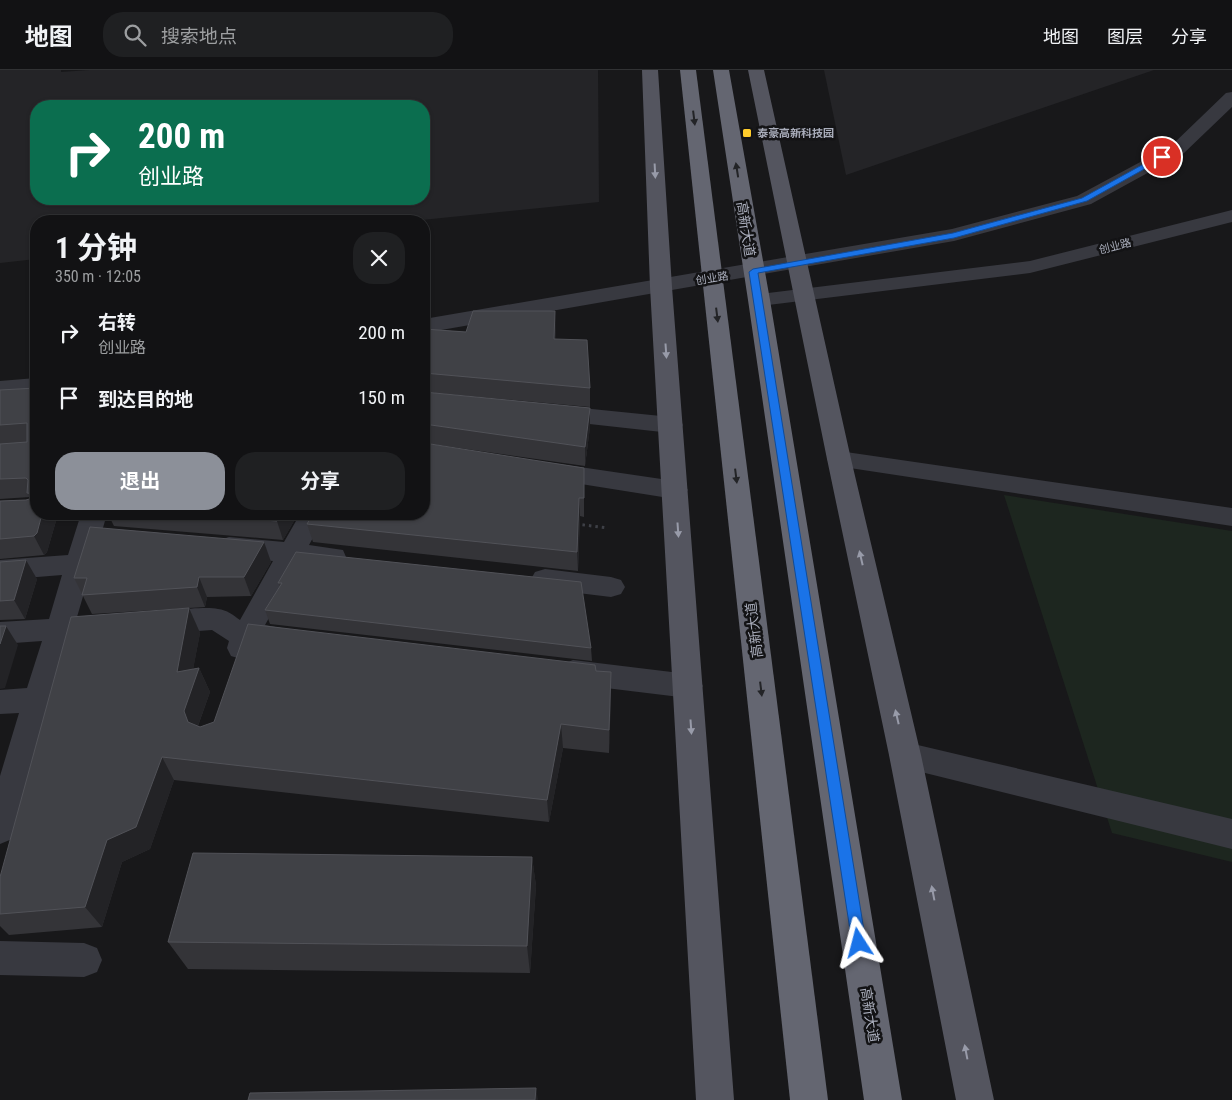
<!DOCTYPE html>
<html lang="zh">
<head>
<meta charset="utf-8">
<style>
  :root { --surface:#121214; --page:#1f2022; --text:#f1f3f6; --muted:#9c9ea0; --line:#313234; --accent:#8c9099 }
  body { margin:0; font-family:"Roboto Condensed","Noto Sans SC",sans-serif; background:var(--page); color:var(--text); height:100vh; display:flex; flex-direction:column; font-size:19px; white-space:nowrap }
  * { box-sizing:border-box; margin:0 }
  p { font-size:16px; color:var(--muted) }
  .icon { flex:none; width:28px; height:28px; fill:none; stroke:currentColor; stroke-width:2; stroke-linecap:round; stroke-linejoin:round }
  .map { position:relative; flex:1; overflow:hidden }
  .sheet { position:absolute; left:30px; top:145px; width:400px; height:305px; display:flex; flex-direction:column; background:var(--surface); border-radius:20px; box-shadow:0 1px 4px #0004,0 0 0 1px var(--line) }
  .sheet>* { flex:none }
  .banner { position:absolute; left:30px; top:30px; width:400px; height:105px; border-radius:20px; box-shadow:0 1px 4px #0004,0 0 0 1px var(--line); background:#0b6e4f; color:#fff; overflow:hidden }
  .pin { position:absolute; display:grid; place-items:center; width:42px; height:42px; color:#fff; margin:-21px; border:2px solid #fff; border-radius:50%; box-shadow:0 1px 5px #0007 }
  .me { position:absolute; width:55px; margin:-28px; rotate:351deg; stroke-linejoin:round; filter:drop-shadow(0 0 4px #0008) }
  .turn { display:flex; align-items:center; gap:18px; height:105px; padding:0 25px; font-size:22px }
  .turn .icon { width:65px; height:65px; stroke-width:2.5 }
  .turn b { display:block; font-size:35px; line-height:42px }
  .round { display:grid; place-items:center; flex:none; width:52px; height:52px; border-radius:20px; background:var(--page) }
  .overview { display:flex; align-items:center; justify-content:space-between; height:85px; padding:0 25px }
  h1 { font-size:30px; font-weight:700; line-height:38px }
  .primary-button { display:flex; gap:10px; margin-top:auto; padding:10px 25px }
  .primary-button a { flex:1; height:58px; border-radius:20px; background:var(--accent); color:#fff; font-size:20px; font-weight:700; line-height:58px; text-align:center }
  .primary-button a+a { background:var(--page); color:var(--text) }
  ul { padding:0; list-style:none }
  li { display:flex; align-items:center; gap:15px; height:65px; padding:0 25px }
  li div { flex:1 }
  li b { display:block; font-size:19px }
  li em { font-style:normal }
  header { display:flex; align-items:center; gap:30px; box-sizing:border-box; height:70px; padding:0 25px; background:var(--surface); border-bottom:1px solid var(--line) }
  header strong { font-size:24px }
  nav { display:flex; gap:28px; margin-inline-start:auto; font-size:18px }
  .search { width:350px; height:45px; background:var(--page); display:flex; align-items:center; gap:12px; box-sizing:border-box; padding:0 18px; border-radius:20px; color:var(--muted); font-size:19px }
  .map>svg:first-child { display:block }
  .built { fill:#242427; fill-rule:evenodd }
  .green { fill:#1d261f }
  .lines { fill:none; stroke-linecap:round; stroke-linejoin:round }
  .path { stroke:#3e4047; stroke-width:3; stroke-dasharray:2.5 4; stroke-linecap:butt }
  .minor { fill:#383940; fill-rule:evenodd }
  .major { fill:#54555f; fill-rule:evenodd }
  .highway { fill:#646671; fill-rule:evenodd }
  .wall { fill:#343438 }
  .shaded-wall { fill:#232326 }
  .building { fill:#404146; stroke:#515258 }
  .oneway { fill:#232427 }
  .oneway2 { fill:#989ba9 }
  .route { fill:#1a73e8; stroke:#114b97 }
  .poi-dot { fill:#ffcc2b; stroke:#131315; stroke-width:2 }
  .labels { text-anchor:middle; stroke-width:5; stroke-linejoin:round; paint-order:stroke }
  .far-poi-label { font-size:11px; font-weight:bold; fill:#a9adbb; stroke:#131315; text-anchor:start }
  .far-street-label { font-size:11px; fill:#a9adbb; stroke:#131315 }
  .street-label { font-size:14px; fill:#a9adbb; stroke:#131315 }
</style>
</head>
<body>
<header>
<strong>地图</strong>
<div class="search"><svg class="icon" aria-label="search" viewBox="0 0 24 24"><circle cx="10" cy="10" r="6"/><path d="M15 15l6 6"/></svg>搜索地点</div>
<nav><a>地图</a><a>图层</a><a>分享</a></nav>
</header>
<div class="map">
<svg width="1232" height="1030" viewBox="0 0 1232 1030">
  <rect width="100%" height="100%" fill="#18181a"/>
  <g class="built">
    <path d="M0 0H61V2L89 0H598L599 132 412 151H36V189L0 193ZM36 36H424V129H36Z"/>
    <path d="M824 0H1154L846 105Z"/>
  </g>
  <path class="green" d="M1004 425 1232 461V792L1112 763Z"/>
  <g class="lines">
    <path class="path" d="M576 454 608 458"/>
    <g class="minor">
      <path d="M1232 22V37L1184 83 1091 134 954 171 424 263V249L952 159 1077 126 1172 75 1226 23Z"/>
      <path d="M1232 140V152L1030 203 759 236 751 235 748 230 751 225 759 224 1030 191Z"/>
      <path d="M36 308V322L0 327V311Z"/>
      <path d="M552 335 671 347 680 349 683 355 680 361 671 363 544 349 540 343 544 337Z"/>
      <path d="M839 381 1232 438V456L830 395 827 389 830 383Z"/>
      <path d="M546 392 675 411 684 414 688 420 684 426 675 429 537 407 533 401 537 395Z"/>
      <path d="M81 444H107L77 547 106 545 116 548 120 556 116 564 106 567 71 569 16 759 12 769 0 774V706L19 643 0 644V620L27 618 42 571 0 574V552L49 549 62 505 0 510V490L68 485Z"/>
      <path d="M300 444H326L309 475 343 480 346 487 343 494 333 497 299 494 265 555 292 560 296 568 292 576 282 579 256 576 251 586 241 589 231 586 227 578 229 571 212 560 157 564 147 561 143 553 147 545C161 541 205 536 218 539 227 540 233 545 240 550L273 491 229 487 220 484 216 477 220 470 229 467 284 472Z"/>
      <path d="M545 499 611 507 621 510 625 517 621 524 611 527 545 519 535 516 531 509 535 502Z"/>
      <path d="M573 590 688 604 698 607 703 616 698 625 688 628 573 614 563 610 558 602 563 594Z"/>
      <path d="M905 672 1232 749V779L905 698 894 694 889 685 894 676Z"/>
      <path d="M0 871 84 873 97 878 102 890 97 902 84 907 0 905Z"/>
    </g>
    <g class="major">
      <path d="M642 0H658L672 217 734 1030H696L650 217Z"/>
      <path d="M748 0H764L851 389 921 685 994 1030H956L889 685 827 389Z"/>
    </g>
    <g class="highway">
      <path d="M680 0H696L828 1030H790Z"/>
      <path d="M713 0H729L770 230 902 1030H864L748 230Z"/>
    </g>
  </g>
  <g class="wall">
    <path d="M424 259 466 262 556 260 555 269 590 318V337L424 322Z"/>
    <path d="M36 318V444H58L47 482 44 485 0 489V431L26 430 30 429V427L0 429V320Z"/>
    <path d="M424 322 590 338V357L585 396 424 373Z"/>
    <path d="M584 417V447L580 446 578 501 313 472 307 454Z"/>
    <path d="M108 444H298L283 470 114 456Z"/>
    <path d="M264 472 271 492 251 526 207 527 205 537 92 544 74 508Z"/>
    <path d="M296 482 591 578 592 591 270 554 265 540 280 516 278 513Z"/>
    <path d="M0 492 37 509 25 549 0 550Z"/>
    <path d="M189 538 200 563 193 599 199 598 210 622 198 656 200 657 596 601 611 626 609 683 563 678 549 752 174 710 150 779 122 792 102 857 9 865 0 856V807Z"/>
    <path d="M532 787 536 816 530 903 188 899 168 872Z"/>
  </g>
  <g class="shaded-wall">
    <path d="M555 241 556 260 555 288 554 269Z"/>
    <path d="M590 338V357L585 396V377Z"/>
    <path d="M579 428 580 446 578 501 577 482Z"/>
    <path d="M42 444H58L47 482 44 485 34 466Z"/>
    <path d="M281 444H298L283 470 277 451Z"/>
    <path d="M264 472 271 492 251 526 244 507Z"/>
    <path d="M26 490 37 509 25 549 14 530Z"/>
    <path d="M199 507 207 527 205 537 197 517Z"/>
    <path d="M189 538 200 563 188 626 177 602Z"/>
    <path d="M6 556 18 575 5 618 0 619V574Z"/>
    <path d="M199 598 210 622 195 664 188 652 184 641Z"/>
    <path d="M611 602V626L609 683V660Z"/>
    <path d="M561 654 563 678 549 752 547 730Z"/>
    <path d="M162 687 174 710 150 779 122 792 102 857 85 837 107 770Z"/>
    <path d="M532 787 536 816 530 903 527 876Z"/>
    <path d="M536 1018 538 1030H535Z"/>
  </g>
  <g class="building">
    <path d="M473 241H555L554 269 587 270 590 318 424 303V259L466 262Z"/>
    <path d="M36 318V444H42L37 463 34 466 0 469V431L26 430 36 427 35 424 27 423 28 410 26 408 0 409V374L27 372V353L0 355V320Z"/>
    <path d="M424 322 590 338 585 377 424 354Z"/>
    <path d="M424 373 584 398V428H579L577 482 307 454 313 444H424Z"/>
    <path d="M185 444H281L277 451Z"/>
    <path d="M90 457 264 472 244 507H199L197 517 82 525 87 508H74Z"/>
    <path d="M296 482 581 512 591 578 265 540 282 513H278Z"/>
    <path d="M26 490 14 530 0 531V492Z"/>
    <path d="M189 538 177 602 199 598 184 641 188 652 200 657 214 652 248 554 595 595 596 601 611 602 609 660 561 654 547 730 162 687 136 757 107 770 85 837 0 844V807L71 547Z"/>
    <path d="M0 556H6L0 574Z"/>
    <path d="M193 783 532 787 527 876 168 872Z"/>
    <path d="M536 1018 535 1030H248L250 1023Z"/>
  </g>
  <defs><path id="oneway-solid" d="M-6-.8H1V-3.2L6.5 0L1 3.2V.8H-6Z" transform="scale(1.25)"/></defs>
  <g class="oneway">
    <use href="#oneway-solid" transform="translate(694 48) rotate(83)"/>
    <use href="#oneway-solid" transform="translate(737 100) rotate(-99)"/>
    <use href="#oneway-solid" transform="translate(717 245) rotate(83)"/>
    <use href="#oneway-solid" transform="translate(736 406) rotate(83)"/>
    <use href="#oneway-solid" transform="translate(761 619) rotate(83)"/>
  </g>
  <g class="oneway2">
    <use href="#oneway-solid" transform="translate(655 101) rotate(87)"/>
    <use href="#oneway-solid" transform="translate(666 281) rotate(86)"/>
    <use href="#oneway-solid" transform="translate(678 460) rotate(86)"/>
    <use href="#oneway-solid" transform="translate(861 488) rotate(-103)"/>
    <use href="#oneway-solid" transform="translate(897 647) rotate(-103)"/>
    <use href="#oneway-solid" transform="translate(691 657) rotate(86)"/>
    <use href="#oneway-solid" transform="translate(933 823) rotate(-101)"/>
    <use href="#oneway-solid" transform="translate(966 982) rotate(-101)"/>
  </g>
  <path class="route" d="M1160 85 1166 87 1087 131 954 168 758 203 866 873 864 878 859 880 854 878 852 873 749 202 753 199 953 163 1082 128Z"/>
  <rect class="poi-dot" x="742" y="58" width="10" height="10" rx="2.5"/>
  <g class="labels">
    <g class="far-poi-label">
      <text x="757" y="67">泰豪高新科技园</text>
    </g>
    <g class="far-street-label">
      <text transform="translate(1115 176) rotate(-14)" y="4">创业路</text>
      <text transform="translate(712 208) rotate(-9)" y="4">创业路</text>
    </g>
    <g class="street-label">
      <text transform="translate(746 159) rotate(81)" y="5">高新大道</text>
      <text transform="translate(754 560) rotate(-97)" y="5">高新大道</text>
      <text transform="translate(870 945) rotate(81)" y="5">高新大道</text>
    </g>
  </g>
</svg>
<div class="pin" style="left:1162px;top:87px;background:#d93025"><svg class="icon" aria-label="arrive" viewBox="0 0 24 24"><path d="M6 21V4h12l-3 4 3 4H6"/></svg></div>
<svg class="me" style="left:859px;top:873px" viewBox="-20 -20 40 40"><path d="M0-17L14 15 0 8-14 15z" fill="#1a73e8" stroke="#fff" stroke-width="4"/></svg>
<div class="banner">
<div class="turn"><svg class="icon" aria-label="right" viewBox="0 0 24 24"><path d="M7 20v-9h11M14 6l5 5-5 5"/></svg><div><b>200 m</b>创业路</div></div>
</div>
<section class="sheet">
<div class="overview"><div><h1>1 分钟</h1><p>350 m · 12:05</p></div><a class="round"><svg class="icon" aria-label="close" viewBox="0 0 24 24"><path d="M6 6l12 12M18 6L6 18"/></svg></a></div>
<ul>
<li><svg class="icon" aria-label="right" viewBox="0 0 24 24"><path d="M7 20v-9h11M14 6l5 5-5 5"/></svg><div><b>右转</b><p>创业路</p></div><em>200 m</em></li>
<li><svg class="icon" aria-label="arrive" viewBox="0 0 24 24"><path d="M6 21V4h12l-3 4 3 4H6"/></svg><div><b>到达目的地</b></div><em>150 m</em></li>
</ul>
<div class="primary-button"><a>退出</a><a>分享</a></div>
</section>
</div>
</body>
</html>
